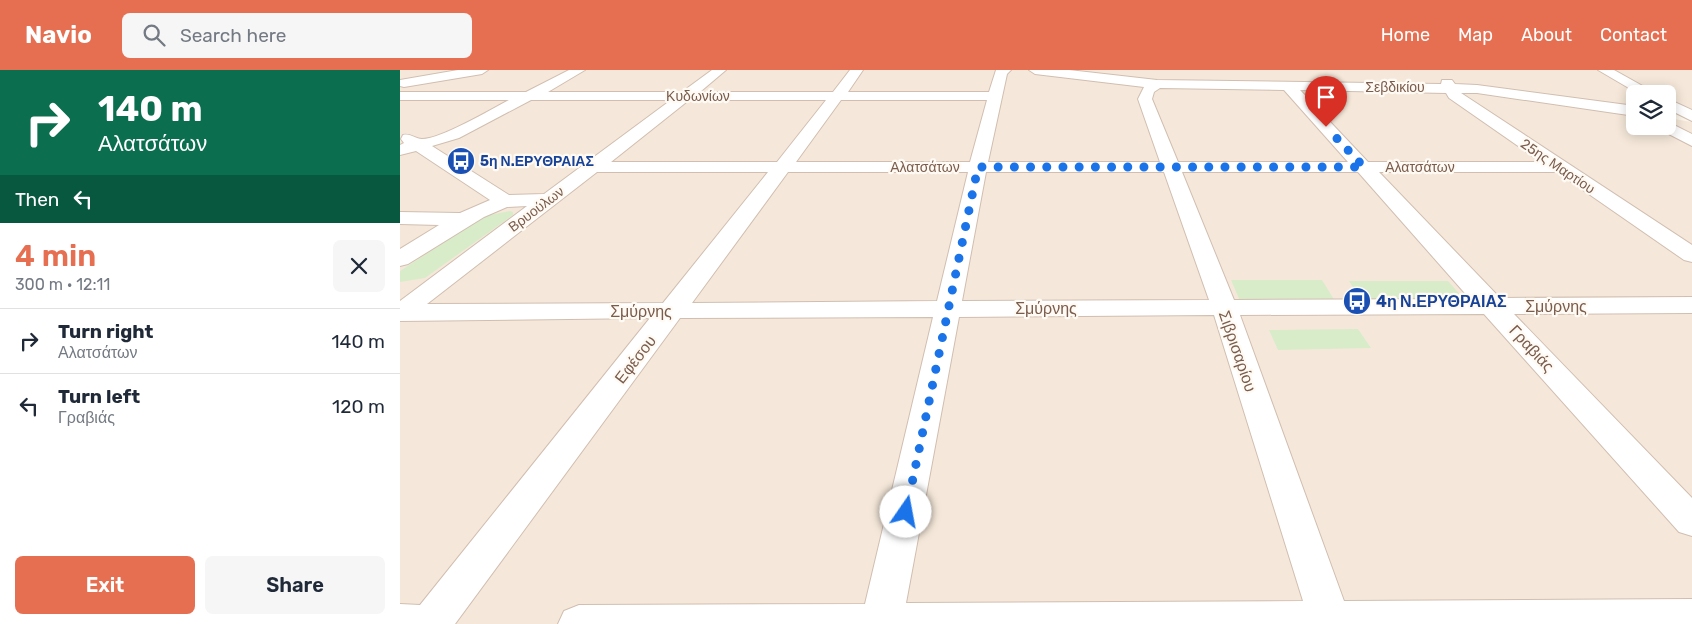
<!DOCTYPE html>
<html lang="en">
<head>
<meta charset="utf-8">
<style>
  :root { --surface:#fff; --page:#f6f6f7; --text:#1f2937; --muted:#747a83; --line:#e0e1e3; --accent:#e76f51 }
  body { margin:0; font-family:Rubik,sans-serif; background:var(--page); color:var(--text); height:100vh; display:flex; flex-direction:column; font-size:19px; white-space:nowrap }
  * { box-sizing:border-box; margin:0 }
  p { font-size:16px; color:var(--muted) }
  .icon { flex:none; width:28px; height:28px; fill:none; stroke:currentColor; stroke-width:2; stroke-linecap:round; stroke-linejoin:round }
  .map { position:relative; flex:1; overflow:hidden }
  .panel { display:flex; flex-direction:column; background:var(--surface); width:400px }
  .panel>* { flex:none }
  .banner { background:#0b6e4f; color:#fff; overflow:hidden }
  .buttons { position:absolute; left:1226px; top:15px; display:grid; gap:10px }
  .buttons a { display:grid; place-items:center; width:50px; height:50px; border-radius:8px; background:var(--surface); box-shadow:0 2px 12px #0003; font-size:25px }
  .pin { position:absolute; display:grid; place-items:center; width:42px; height:42px; color:#fff; margin:-51px -21px; border-radius:50% 50% 50% 0; rotate:-45deg; box-shadow:0 0 5px #0007 }
  .pin .icon { rotate:45deg }
  .me { position:absolute; width:55px; margin:-28px; rotate:12deg; stroke-linejoin:round; filter:drop-shadow(0 0 4px #0008) }
  .turn { display:flex; align-items:center; gap:18px; height:105px; padding:0 15px; font-size:22px }
  .turn .icon { width:65px; height:65px; stroke-width:2.5 }
  .turn b { display:block; font-size:35px; line-height:42px }
  .then { display:flex; align-items:center; height:48px; padding:0 15px; background:#0003; gap:10px; font-size:19px }
  .round { display:grid; place-items:center; flex:none; width:52px; height:52px; border-radius:8px; background:var(--page) }
  .overview { display:flex; align-items:center; justify-content:space-between; height:85px; padding:0 15px }
  h1 { font-size:30px; font-weight:600; line-height:38px; color:var(--accent) }
  .cta { display:flex; gap:10px; margin-top:auto; padding:10px 15px }
  .cta a { flex:1; height:58px; border-radius:8px; background:var(--accent); color:#fff; font-size:20px; font-weight:600; line-height:58px; text-align:center }
  .cta a+a { background:var(--page); color:var(--text) }
  ul { padding:0; list-style:none }
  li { display:flex; align-items:center; gap:15px; height:65px; padding:0 15px; border-top:1px solid var(--line) }
  li div { flex:1 }
  li b { display:block; font-size:19px }
  li em { font-style:normal }
  header { display:flex; align-items:center; gap:30px; box-sizing:border-box; height:70px; padding:0 25px; background:var(--accent); color:#fff }
  header strong { font-size:24px }
  nav { display:flex; gap:28px; margin-inline-start:auto; font-size:18px }
  .search { width:350px; height:45px; background:var(--page); display:flex; align-items:center; gap:12px; box-sizing:border-box; padding:0 18px; border-radius:8px; color:var(--muted); font-size:19px }
  main { display:flex; flex:1; min-height:0 }
  .map>svg:first-child { display:block }
  .residential { fill:#f5e8da }
  .green { fill:#d8ecc9 }
  .lines { fill:none; stroke-linecap:round; stroke-linejoin:round }
  .minor-casing { stroke:#d1beb0; stroke-width:2 }
  .minor { fill:#fff; fill-rule:evenodd }
  .route { stroke:#1a73e8; stroke-width:9; stroke-dasharray:0 16.2 }
  .labels { text-anchor:middle; stroke-width:4.5; stroke-linejoin:round; paint-order:stroke }
  .far-street-label { font-size:14px; fill:#7a5c4d; stroke:#fffaf3 }
  .far-transit-label { font-size:14px; font-weight:bold; fill:#164399; stroke:#fffaf3; text-anchor:start }
  .transit-label { font-size:16px; font-weight:bold; fill:#164399; stroke:#fffaf3; text-anchor:start }
  .street-label { font-size:16px; fill:#7a5c4d; stroke:#fffaf3 }
</style>
</head>
<body>
<header>
<strong>Navio</strong>
<div class="search"><svg class="icon" aria-label="search" viewBox="0 0 24 24"><circle cx="10" cy="10" r="6"/><path d="M15 15l6 6"/></svg>Search here</div>
<nav><a>Home</a><a>Map</a><a>About</a><a>Contact</a></nav>
</header>
<main>
<section class="panel">
<div class="banner">
<div class="turn"><svg class="icon" aria-label="right" viewBox="0 0 24 24"><path d="M7 20v-9h11M14 6l5 5-5 5"/></svg><div><b>140 m</b>Αλατσάτων</div></div>
<div class="then">Then<svg class="icon" aria-label="left" viewBox="0 0 24 24"><path d="M17 20v-9H6M10 6l-5 5 5 5"/></svg></div>
</div>
<div class="overview"><div><h1>4 min</h1><p>300 m · 12:11</p></div><a class="round"><svg class="icon" aria-label="close" viewBox="0 0 24 24"><path d="M6 6l12 12M18 6L6 18"/></svg></a></div>
<ul>
<li><svg class="icon" aria-label="right" viewBox="0 0 24 24"><path d="M7 20v-9h11M14 6l5 5-5 5"/></svg><div><b>Turn right</b><p>Αλατσάτων</p></div><em>140 m</em></li>
<li><svg class="icon" aria-label="left" viewBox="0 0 24 24"><path d="M17 20v-9H6M10 6l-5 5 5 5"/></svg><div><b>Turn left</b><p>Γραβιάς</p></div><em>120 m</em></li>
</ul>
<div class="cta"><a>Exit</a><a>Share</a></div>
</section>
<div class="map">
<svg width="1292" height="554" viewBox="0 0 1292 554">
  <rect width="100%" height="100%" fill="#fdf6ec"/>
  <g class="residential">
    <path d="M0 0H1198L1244 24H1235V38L1062 14 1067 23 1112 26 1235 44V56H1268V48L1292 52V554H0Z"/>
    <path d="M1210 0H1292V41L1268 29V24H1258Z"/>
  </g>
  <g class="green">
    <path d="M110 141 113 142V145L25 208 0 212V201L84 146Z"/>
    <path d="M831 210H922L935 231H840Z"/>
    <path d="M949 211H1048L1064 229H961Z"/>
    <path d="M958 259 971 278 878 280 869 260Z"/>
  </g>
  <g class="lines">
    <defs>
      <g id="minor">
        <path d="M58 0H88L82 4 4 17 0 16V10Z"/>
        <path d="M169 0H185L148 22H282L312 0H326L300 22H433L450 0H463L448 22H589L596 0H611L607 4 588 92H760L738 29 744 17 635 4 629 0H669L757 10 1041 14 1042 10H1052L1055 14 1077 15 1235 36V46L1077 23H1061L1292 175V192L1284 190 1157 102H979L1100 228 1292 227V243L1114 244 1292 428V466L1279 462 1084 244 840 245 944 531 1292 529V554H158L164 541 179 535 465 534 533 247 280 248 55 554H0V534L20 535 250 248 0 251V231L127 136 107 137 84 147 8 194 0 196V179L39 155 0 154V142L60 143 90 130 16 81 0 85V75L4 73 1 69 3 65C11 63 15 69 22 69 41 69 90 40 109 30H0V22H126ZM760 18 884 20 948 92H778L752 29 754 22ZM900 20 1046 23 1049 28 1141 92H968ZM131 30H271L144 124 109 125 32 76 59 68ZM289 30H426L377 92H211ZM441 30H587L570 92H396ZM197 102H368L263 233 27 234ZM388 102H568L537 231 292 233ZM586 102H764L809 230 562 231ZM782 102H958L1070 229 834 230ZM814 245 903 531 506 533 559 247Z"/>
        <path d="M1198 0H1214L1257 24H1239Z"/>
        <path d="M1268 29 1292 40V51L1268 39Z"/>
        <path d="M1268 52 1292 64V76L1259 59 1257 56H1268Z"/>
      </g>
    </defs>
    <use href="#minor" class="minor-casing"/>
    <use href="#minor" class="minor"/>
  </g>
  <g class="lines">
    <path class="route" d="M506 442 578 97H964L926 57"/>
  </g>
  <defs>
    <symbol id="bus-disc" viewBox="-11 -11 22 22"><circle r="9.5" fill="#1a4fb4" stroke="#fffaf3"/><path d="M-5-6H5V4H4V6H2V4H-2V6H-4V4H-5ZM-3.5-4V0h7V-4ZM-3.5 1.2v1.5H-2V1.2ZM2 1.2v1.5H3.5V1.2Z" fill="#fff"/></symbol>
  </defs>
  <g fill-rule="evenodd">
    <use href="#bus-disc" x="45" y="75" width="32" height="32"/>
    <use href="#bus-disc" x="941" y="215" width="32" height="32"/>
  </g>
  <g class="labels">
    <g class="far-street-label">
      <text x="995" y="22">Σεβδικίου</text>
      <text x="298" y="31">Κυδωνίων</text>
      <text transform="translate(1158 96) rotate(34)" y="5">25ης Μαρτίου</text>
      <text x="525" y="102">Αλατσάτων</text>
      <text x="1020" y="102">Αλατσάτων</text>
      <text transform="translate(136 139) rotate(-37)" y="5">Βρυούλων</text>
    </g>
    <g class="far-transit-label">
      <text x="80" y="96">5η Ν.ΕΡΥΘΡΑΙΑΣ</text>
    </g>
    <g class="transit-label">
      <text x="976" y="237">4η Ν.ΕΡΥΘΡΑΙΑΣ</text>
    </g>
    <g class="street-label">
      <text x="1156" y="242">Σμύρνης</text>
      <text x="646" y="244">Σμύρνης</text>
      <text x="241" y="247">Σμύρνης</text>
      <text transform="translate(1132 278) rotate(47)" y="6">Γραβιάς</text>
      <text transform="translate(838 281) rotate(71)" y="6">Σιβρισαρίου</text>
      <text transform="translate(235 289) rotate(-52)" y="6">Εφέσου</text>
    </g>
  </g>
</svg>
<div class="buttons">
<a><svg class="icon" aria-label="layers" viewBox="0 0 24 24"><path d="M12 4l9 5-9 5-9-5zM3 14l9 5 9-5"/></svg></a>
</div>
<div class="pin" style="left:926px;top:57px;background:#d93025"><svg class="icon" aria-label="arrive" viewBox="0 0 24 24"><path d="M6 21V4h12l-3 4 3 4H6"/></svg></div>
<svg class="me" style="left:506px;top:442px" viewBox="-20 -20 40 40"><circle r="19" fill="#fff"/><path d="M0-13L10 11 0 6-10 11z" fill="#1a73e8"/></svg>
</div>
</main>
</body>
</html>
